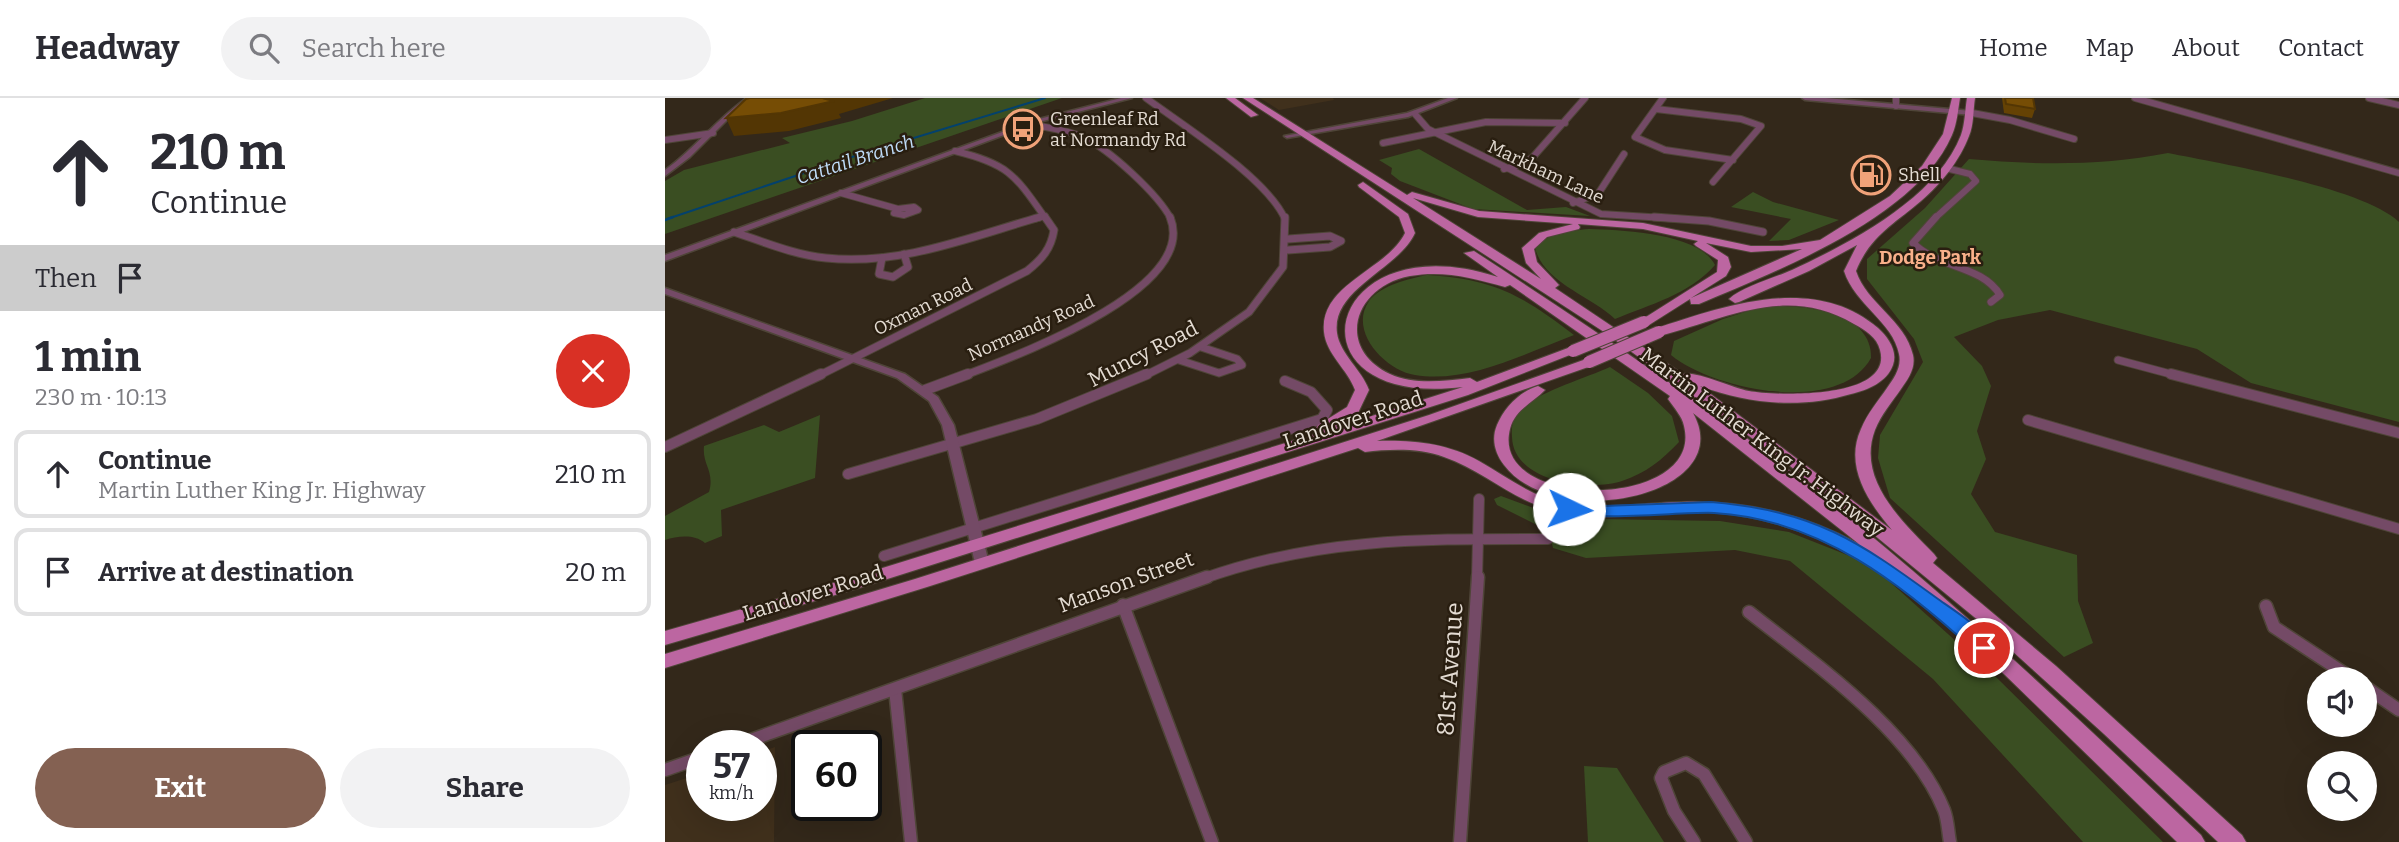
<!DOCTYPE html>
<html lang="en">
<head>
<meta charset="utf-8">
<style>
  :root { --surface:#fff; --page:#f2f2f3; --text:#2b2b33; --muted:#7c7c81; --line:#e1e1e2; --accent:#846152 }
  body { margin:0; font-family:Bitter,serif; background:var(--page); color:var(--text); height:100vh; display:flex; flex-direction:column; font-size:26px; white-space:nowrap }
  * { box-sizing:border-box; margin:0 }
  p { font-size:23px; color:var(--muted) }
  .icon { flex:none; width:38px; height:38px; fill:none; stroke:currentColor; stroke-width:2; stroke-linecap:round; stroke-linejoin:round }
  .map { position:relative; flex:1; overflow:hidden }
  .drawer { display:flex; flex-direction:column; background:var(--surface); width:665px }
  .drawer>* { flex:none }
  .guide { background:#fff; color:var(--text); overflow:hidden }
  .controls { position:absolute; left:1642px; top:569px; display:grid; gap:14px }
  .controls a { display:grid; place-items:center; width:70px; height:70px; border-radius:50%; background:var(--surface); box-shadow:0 7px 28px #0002; font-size:35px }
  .speed { position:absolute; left:21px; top:632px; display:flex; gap:14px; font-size:35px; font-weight:700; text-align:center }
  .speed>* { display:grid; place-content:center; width:91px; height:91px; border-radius:50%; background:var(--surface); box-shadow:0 7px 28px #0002; line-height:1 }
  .speed small { font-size:18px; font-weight:400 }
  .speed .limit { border:4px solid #111; border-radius:10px; background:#fff; color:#111 }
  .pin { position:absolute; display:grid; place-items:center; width:60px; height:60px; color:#fff; margin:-30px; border:4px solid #fff; border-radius:50%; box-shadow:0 2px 7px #0007 }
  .me { position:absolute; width:77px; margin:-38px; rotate:93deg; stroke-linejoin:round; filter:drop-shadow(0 0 5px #0008) }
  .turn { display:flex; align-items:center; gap:24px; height:147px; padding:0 35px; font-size:32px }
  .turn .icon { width:91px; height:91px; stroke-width:2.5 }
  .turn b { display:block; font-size:49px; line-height:60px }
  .then { display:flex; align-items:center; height:66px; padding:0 35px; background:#0003; gap:14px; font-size:26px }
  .round { display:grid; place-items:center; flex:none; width:74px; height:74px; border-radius:37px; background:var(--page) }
  .head { display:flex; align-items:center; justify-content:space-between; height:119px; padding:0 35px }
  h1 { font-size:42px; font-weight:700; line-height:52px }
  .button { display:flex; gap:14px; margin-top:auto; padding:14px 35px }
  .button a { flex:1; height:80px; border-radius:42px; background:var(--accent); color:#fff; font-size:28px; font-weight:700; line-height:80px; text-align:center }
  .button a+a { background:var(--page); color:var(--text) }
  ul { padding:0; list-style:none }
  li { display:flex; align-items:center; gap:21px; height:88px; margin:0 14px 10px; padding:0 21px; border:4px solid var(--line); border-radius:14px }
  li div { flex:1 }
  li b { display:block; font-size:26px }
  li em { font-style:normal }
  header { display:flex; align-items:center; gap:42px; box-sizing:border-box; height:98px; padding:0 35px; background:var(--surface); border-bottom:2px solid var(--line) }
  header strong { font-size:33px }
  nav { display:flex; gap:38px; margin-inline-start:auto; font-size:24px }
  .search { width:490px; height:63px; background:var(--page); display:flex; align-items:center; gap:18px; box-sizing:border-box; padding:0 24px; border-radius:38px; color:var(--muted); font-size:26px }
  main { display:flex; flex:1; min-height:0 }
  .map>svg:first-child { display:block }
  .built { fill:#40301c }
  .green { fill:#3a4e22 }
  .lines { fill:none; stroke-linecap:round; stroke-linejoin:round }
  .stream-far1 { stroke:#03416d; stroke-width:2 }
  .stream { stroke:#03416d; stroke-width:2.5 }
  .minor-far3-casing { stroke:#4f4538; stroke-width:8 }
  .minor-far2-casing { stroke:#4f4538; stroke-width:9 }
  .minor-far1-casing { stroke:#4f4538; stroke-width:12 }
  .minor-casing { stroke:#4f4538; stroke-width:15 }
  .tertiary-casing { stroke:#4f4538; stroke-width:3 }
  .primary-casing { stroke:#4f4538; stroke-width:2 }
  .minor-far3 { stroke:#744a66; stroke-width:6 }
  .minor-far2 { stroke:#744a66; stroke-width:7 }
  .minor-far1 { stroke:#744a66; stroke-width:10 }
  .minor { stroke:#744a66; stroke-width:12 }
  .tertiary { fill:#744a66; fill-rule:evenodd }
  .primary { fill:#bc66a1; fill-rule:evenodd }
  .primary-bridge-casing { stroke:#4f4538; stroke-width:14; stroke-linecap:butt }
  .primary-bridge { stroke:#bc66a1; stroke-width:12 }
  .wall { fill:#654204 }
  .shaded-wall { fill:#533604 }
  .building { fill:#764d05; stroke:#533604; stroke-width:2 }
  .route { fill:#1a73e8; stroke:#114b97; stroke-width:2 }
  .labels { text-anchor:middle; stroke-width:5; stroke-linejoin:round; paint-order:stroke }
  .far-poi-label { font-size:18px; fill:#e4dcd3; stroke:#291e10; text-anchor:start }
  .far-street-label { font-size:18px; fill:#e4dcd3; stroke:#291e10 }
  .far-water-label { font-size:19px; font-style:italic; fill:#c0ddf9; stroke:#291e10 }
  .far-neighbourhood-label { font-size:19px; font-weight:bold; fill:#f9b08a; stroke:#291e10 }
  .street-label { font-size:21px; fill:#e4dcd3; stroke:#291e10 }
  .near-street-label { font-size:24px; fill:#e4dcd3; stroke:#291e10 }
</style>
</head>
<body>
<header>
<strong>Headway</strong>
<div class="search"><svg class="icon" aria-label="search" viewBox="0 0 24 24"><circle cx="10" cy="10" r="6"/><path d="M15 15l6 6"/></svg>Search here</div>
<nav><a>Home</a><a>Map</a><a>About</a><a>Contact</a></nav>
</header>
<main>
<section class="drawer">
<div class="guide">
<div class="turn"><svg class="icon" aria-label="ahead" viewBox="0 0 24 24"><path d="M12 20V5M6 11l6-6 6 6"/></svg><div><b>210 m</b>Continue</div></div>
<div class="then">Then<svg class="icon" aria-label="arrive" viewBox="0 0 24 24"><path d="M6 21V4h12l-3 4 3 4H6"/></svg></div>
</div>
<div class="head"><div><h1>1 min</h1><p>230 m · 10:13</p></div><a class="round" style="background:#d93025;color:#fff"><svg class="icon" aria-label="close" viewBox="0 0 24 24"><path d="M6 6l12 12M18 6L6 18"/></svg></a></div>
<ul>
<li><svg class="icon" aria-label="ahead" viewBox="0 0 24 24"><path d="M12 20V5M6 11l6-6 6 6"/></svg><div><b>Continue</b><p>Martin Luther King Jr. Highway</p></div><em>210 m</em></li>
<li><svg class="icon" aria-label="arrive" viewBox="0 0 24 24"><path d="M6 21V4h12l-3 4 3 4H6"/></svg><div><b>Arrive at destination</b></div><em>20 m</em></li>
</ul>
<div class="button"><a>Exit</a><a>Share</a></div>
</section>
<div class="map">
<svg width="1734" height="744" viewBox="0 0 1734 744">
  <rect width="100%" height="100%" fill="#33281a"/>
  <g class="built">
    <path d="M595 0H668L669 2 614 12Z"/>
    <path d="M110 649 109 744H0V687L37 675V707H96V654Z"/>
  </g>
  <g class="green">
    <path d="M260 0H397L0 136V83L19 72 125 45 117 40 187 23Z"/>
    <path d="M754 51 862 112 901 109 925 118 808 111 735 83 726 76 727 70 714 62Z"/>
    <path d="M1503 55C1557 66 1697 89 1734 124V324L1586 285 1532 251 1385 212 1333 222 1289 239 1317 268 1326 288 1312 333 1321 361 1306 396 1330 434 1412 457 1413 503 1428 545 1399 559 1225 400 1213 360 1215 337 1258 264 1249 241 1202 181V161L1260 110 1304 61C1372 67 1436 68 1503 55Z"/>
    <path d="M1088 94 1108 104 1174 122 1124 142 1104 143 1126 121 1066 109Z"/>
    <path d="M924 131C957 132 1034 135 1050 167 1025 196 984 207 950 221 926 198 879 185 870 150 884 134 904 133 924 131Z"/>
    <path d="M762 177C829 181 857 197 909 237 861 255 802 286 750 277 720 272 683 233 704 203 716 187 744 181 762 177Z"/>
    <path d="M1099 208C1135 207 1207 211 1206 260 1174 318 1048 292 1006 257L1009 243 1058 221Z"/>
    <path d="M945 269 983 295 1007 318 1014 344C997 362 981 375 957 383 924 394 848 384 847 339 846 328 848 318 857 310 876 293 921 280 945 269Z"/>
    <path d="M155 317 150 380 56 412 57 438 40 445C29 436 13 438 0 442V418L44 394C50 373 37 367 39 348L99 327 114 334Z"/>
    <path d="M836 398 885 416 931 421 1055 423 1124 434 1205 466 1332 580 1498 744H1418L1268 581 1125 463 1070 452 921 460 888 450 884 433 832 407 829 401Z"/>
    <path d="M919 668 952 670 999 744H923Z"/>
  </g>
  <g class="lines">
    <path class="stream-far1" d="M2 121 193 57 380 0"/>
    <path class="stream" d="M0 122 8 119"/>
    <defs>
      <g id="minor-far3">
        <path d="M481 0C519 28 602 80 620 121"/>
        <path d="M998 0 970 39 1000 52 1068 62"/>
        <path d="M1231 0V8"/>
        <path d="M1470 0 1734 75"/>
        <path d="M1704 0 1734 7"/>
        <path d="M991 11 1076 21 1096 28 1048 84"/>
        <path d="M1307 15 1345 22 1409 41"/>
        <path d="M750 16 763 31 936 116 1016 121"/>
        <path d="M365 26C383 30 402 32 418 39 444 51 493 96 506 121"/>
        <path d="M0 42 48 35"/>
        <path d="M718 45 821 24 900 25"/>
        <path d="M290 53C344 66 350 77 381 121"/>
        <path d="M839 71 858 66 868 59 920 0"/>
        <path d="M176 95 233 111"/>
        <path d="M908 105 933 96 959 56"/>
        <path d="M249 109 253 112 239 117 229 115 233 111Z"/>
        <path d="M369 121 380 118"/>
        <path d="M1269 121 1311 83 1305 76 1281 70"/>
      </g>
      <g id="minor-far2">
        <path d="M989 119 1044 123 1098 134"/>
        <path d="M1271 119 1248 145C1272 170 1317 167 1335 197L1326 204"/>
        <path d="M69 134C99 144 130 157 161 160 235 168 305 139 375 119"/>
        <path d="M623 141 665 138 676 143 665 149 623 152"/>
        <path d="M217 160 214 176 228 179 243 169 239 156"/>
        <path d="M514 262 554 275 577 267 572 261 536 249"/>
        <path d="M1453 262 1513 278"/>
        <path d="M153 278 362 173C377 161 386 151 389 132L380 119"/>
        <path d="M298 278C347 259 535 192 505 119"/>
        <path d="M479 278 525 255 584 214 618 169 620 119"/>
      </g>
      <g id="minor-far1">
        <path d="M1506 276 1734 335"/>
        <path d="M260 292 303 276"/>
        <path d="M1363 322 1734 431"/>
        <path d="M0 349 156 276"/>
        <path d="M183 376 372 321 482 276"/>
        <path d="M219 458 657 321 662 312 646 294 620 283"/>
        <path d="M537 481C654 439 761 441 883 441"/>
        <path d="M812 481 814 401"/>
      </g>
      <g id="minor">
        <path d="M458 507 547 744"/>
        <path d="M1601 508 1609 529 1688 581"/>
        <path d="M1084 514C1150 566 1247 633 1279 712 1283 722 1283 734 1285 744"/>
        <path d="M1699 588 1734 612"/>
        <path d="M230 591 246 744"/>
        <path d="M69 648 542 479"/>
        <path d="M0 672 37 659"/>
        <path d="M795 744 813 479"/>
        <path d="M1029 744 1009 713 996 680 999 674 1021 665 1039 676 1081 744"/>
      </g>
      <g id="tertiary">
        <path d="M82 0H89L66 18 25 59 0 78V72C30 51 51 21 82 0Z"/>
        <path d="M456 0H467L374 24 0 163V157L370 22Z"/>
        <path d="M783 0H792L743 19 622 40 619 38 742 15Z"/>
        <path d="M1137 0H1161L1307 13 1310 15 1307 17 1140 2Z"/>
        <path d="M0 190 240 276 273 299 289 327 324 465 322 468H312L310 465 277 327 264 303 232 280 0 196Z"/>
      </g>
      <g id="primary">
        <path d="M561 0H570L593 17 586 19Z"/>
        <path d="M578 0H588L742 97 747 94 814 113 978 125 1086 148H1117L1155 142 1225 98 1257 68 1278 36 1287 0H1295C1293 12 1292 26 1287 37 1252 119 1112 173 1034 206H1026L1025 201 984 227 979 228 973 224 1052 174 1053 162 1031 148 1029 146 1033 143 978 131 913 126 915 129 914 131 882 139 869 151 872 164 894 187 890 190 1018 276C1029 272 1068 290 1084 293 1111 298 1229 302 1215 252 1212 239 1200 232 1189 226 1122 186 1061 221 994 238L989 237V231C1059 208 1149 175 1213 230 1223 239 1233 253 1228 267 1222 284 1203 292 1186 296 1136 311 1084 306 1035 288L1227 432C1203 404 1179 368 1196 331 1202 316 1213 303 1222 290 1229 280 1237 269 1234 256 1228 224 1190 207 1179 173L1192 147 1144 173 1074 204 1070 205 1064 201C1077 189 1109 180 1127 172 1185 145 1272 100 1296 37 1300 26 1300 12 1302 0H1310C1308 12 1309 27 1304 38 1295 62 1276 86 1256 103 1229 126 1205 138 1191 173 1202 206 1240 222 1248 257 1251 270 1243 281 1236 291 1227 304 1216 317 1210 332 1191 382 1238 424 1269 456L1272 460 1268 465 1391 568 1577 737 1581 744H1553L1439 636 1314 523 1119 363 936 232ZM748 100 813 119 908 126 874 135 857 150 861 165 876 181ZM1041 145 1086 154 1137 151 1026 200 1061 178 1066 169 1063 159Z"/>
        <path d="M698 84 743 116 750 135C734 171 666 191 672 235 675 256 697 272 704 292L693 315 669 330 798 289C616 311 658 122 833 179L799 155 809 153C931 233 1053 314 1167 406 1296 509 1416 623 1536 737L1540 744H1512L1340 577 1224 472 1217 475 1211 473C1151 432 1088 412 1016 414 975 416 934 423 894 414 850 405 820 373 779 359 754 350 726 351 700 354L693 350 262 489 0 570V556L250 481 764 317 924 260 929 261 931 264 929 267 712 343C748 342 782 345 814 363 839 377 862 395 889 403 931 413 974 405 1016 404 1079 402 1139 416 1194 446L1028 315C1074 397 891 436 839 367 830 355 826 341 832 327 839 310 855 293 873 288L880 292C868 305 850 311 845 331 824 414 1040 412 1019 328 1017 318 1009 310 1003 301L1005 298 845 187 840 189C808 180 778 172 745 178 690 188 669 249 725 276 749 287 779 283 805 280L812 284 903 250H913L915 253 803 297 194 490 0 547V533L182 481 656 334 651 330 653 327 682 309 690 292C683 272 661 256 659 234 654 186 722 172 740 135L734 119 694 89 693 87Z"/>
      </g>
    </defs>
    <use href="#minor-far3" class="minor-far3-casing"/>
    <use href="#minor-far2" class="minor-far2-casing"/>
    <use href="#minor-far1" class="minor-far1-casing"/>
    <use href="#minor" class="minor-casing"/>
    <use href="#tertiary" class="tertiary-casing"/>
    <use href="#primary" class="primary-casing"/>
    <use href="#minor-far3" class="minor-far3"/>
    <use href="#minor-far2" class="minor-far2"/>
    <use href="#minor-far1" class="minor-far1"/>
    <use href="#minor" class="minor"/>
    <use href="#tertiary" class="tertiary"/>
    <use href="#primary" class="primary"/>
    <defs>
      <g id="primary-bridge">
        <path d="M908 253 979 224"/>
        <path d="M924 264 994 234"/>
      </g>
    </defs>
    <use href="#primary-bridge" class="primary-bridge-casing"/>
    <use href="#primary-bridge" class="primary-bridge"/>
  </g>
  <path class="wall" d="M1337 0H1368L1370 11 1367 20 1339 15Z"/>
  <path class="shaded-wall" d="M164 0H228L174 16 176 20 124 33 69 38 61 20Z"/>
  <g class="building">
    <path d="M85 0H164L161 1 169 3 116 15 61 20 81 1Z"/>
    <path d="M1340 0H1368L1370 11 1341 6Z"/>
  </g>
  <path class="route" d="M1046 404C1150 413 1192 442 1273 501 1291 514 1318 530 1329 550L1326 555H1312C1237 486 1155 421 1049 415 1023 413 909 426 896 411L904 406 938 408Z"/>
  <defs>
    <symbol id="bus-ring" viewBox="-11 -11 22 22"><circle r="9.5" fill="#291e10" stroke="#f0a279" stroke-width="1.5"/><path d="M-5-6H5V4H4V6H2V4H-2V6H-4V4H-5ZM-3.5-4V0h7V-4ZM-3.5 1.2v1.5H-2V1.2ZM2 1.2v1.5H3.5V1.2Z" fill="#f0a279"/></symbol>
    <symbol id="fuel-ring" viewBox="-11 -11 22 22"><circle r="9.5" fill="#291e10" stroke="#f0a279" stroke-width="1.5"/><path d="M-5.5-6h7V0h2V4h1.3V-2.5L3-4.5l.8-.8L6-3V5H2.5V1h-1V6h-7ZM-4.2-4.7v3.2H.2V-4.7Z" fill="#f0a279"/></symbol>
  </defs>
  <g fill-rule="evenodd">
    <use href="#bus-ring" x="336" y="9" width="44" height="44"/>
    <use href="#fuel-ring" x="1184" y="55" width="44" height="44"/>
  </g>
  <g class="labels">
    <g class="far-poi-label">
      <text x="385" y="27">Greenleaf Rd<tspan x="385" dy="21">at Normandy Rd</tspan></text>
      <text x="1233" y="83">Shell</text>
    </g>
    <g class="far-street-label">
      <text transform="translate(881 74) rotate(25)" y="6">Markham Lane</text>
      <text transform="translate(258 209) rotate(-26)" y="6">Oxman Road</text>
      <text transform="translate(366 230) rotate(-24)" y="6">Normandy Road</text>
    </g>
    <g class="far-water-label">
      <text transform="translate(190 61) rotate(-18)" y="7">Cattail Branch</text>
    </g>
    <g class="far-neighbourhood-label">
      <text x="1265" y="166">Dodge Park</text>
    </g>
    <g class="street-label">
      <text transform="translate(478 256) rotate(-27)" y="7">Muncy Road</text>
      <text transform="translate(688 322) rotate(-18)" y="7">Landover Road</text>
      <text transform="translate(1097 344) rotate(37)" y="7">Martin Luther King Jr. Highway</text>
      <text transform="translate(461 484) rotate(-20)" y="7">Manson Street</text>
      <text transform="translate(148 495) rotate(-17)" y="7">Landover Road</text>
    </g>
    <g class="near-street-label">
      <text transform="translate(785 571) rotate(-86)" y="8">81st Avenue</text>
    </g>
  </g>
</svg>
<div class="controls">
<a><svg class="icon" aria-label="sound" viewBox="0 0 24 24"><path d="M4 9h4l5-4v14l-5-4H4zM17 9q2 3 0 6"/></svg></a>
<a><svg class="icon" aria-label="search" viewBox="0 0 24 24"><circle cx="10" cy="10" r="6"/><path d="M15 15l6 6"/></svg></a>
</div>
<div class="speed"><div>57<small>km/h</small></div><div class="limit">60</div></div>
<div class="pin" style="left:1319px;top:550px;background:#d93025"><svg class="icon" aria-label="arrive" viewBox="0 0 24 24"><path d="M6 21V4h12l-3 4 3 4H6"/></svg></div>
<svg class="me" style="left:904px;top:411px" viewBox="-20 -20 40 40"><circle r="19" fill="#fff"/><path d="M0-13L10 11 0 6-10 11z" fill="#1a73e8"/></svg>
</div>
</main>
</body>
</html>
